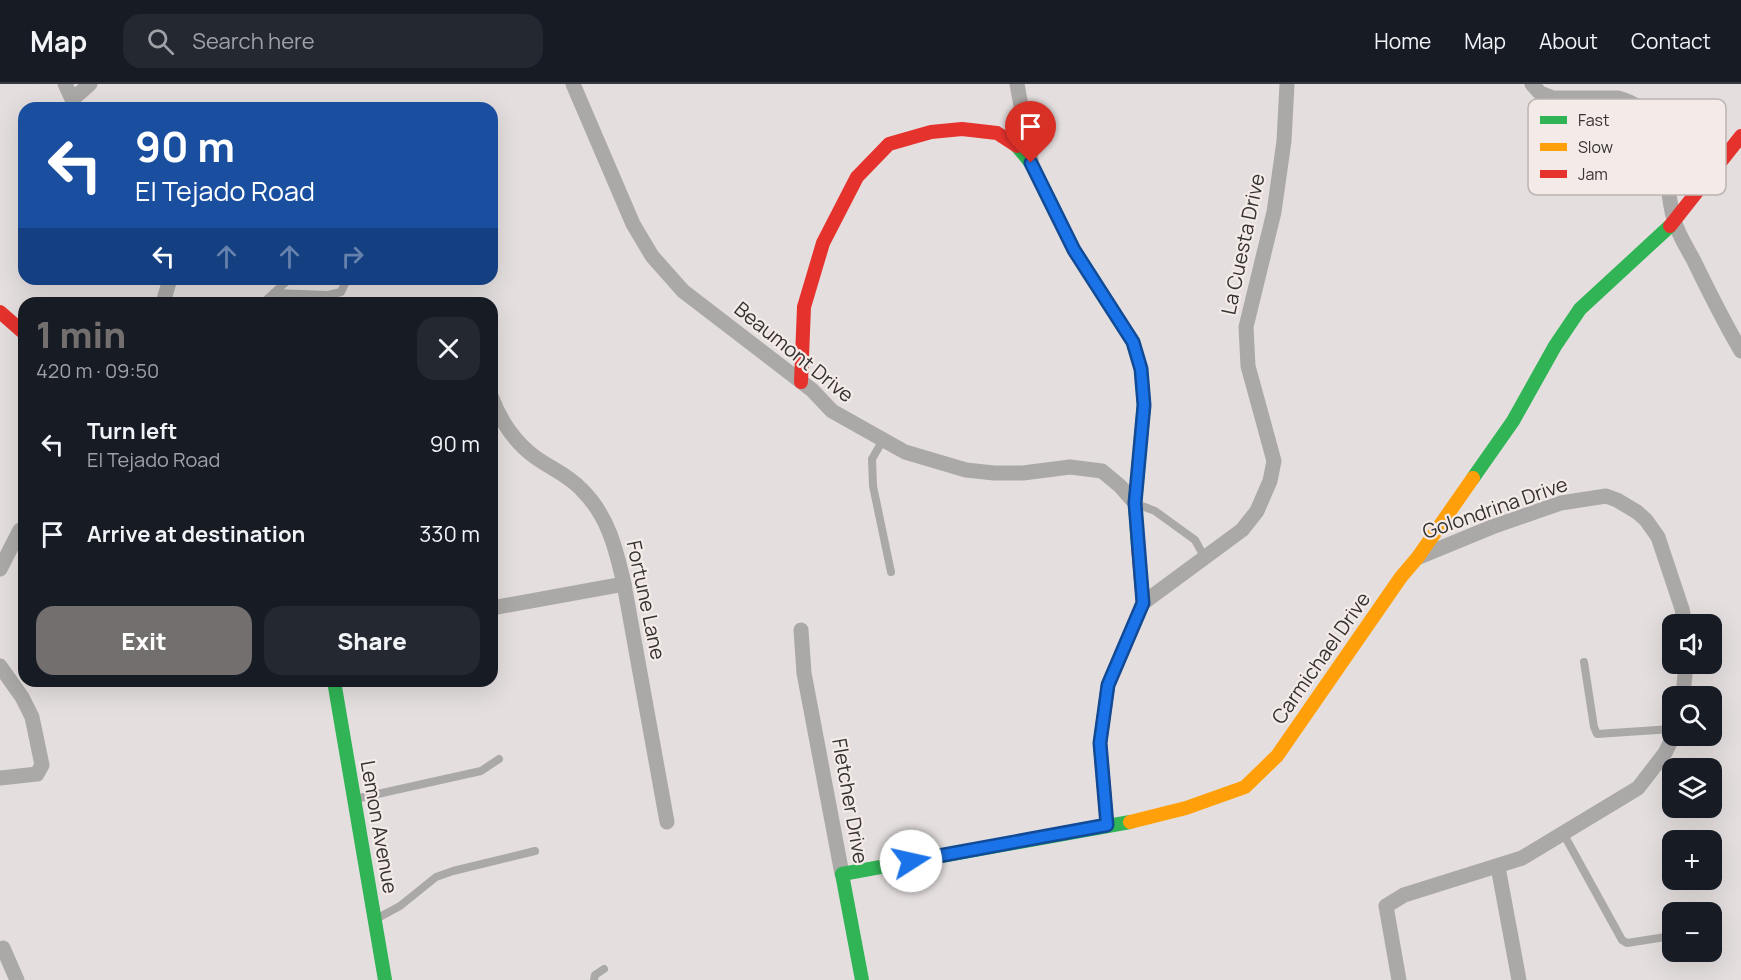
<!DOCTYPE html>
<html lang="en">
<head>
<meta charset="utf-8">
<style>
  :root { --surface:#171b24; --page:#242831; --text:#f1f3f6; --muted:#9ea1a6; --line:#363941; --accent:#726f6e }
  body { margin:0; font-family:Manrope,sans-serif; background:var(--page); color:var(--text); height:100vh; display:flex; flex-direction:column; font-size:22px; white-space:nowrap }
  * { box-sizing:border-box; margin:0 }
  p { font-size:20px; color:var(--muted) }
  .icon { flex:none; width:33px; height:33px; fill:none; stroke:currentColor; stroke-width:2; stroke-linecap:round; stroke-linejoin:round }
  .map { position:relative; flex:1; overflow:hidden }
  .sheet { position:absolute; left:18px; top:213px; width:480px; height:390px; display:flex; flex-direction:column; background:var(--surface); border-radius:18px; box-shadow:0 6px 24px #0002 }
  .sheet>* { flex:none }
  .top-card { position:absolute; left:18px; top:18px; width:480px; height:183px; border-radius:18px; box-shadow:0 6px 24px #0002; background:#1a4fa0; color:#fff; overflow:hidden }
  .buttons { position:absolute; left:1662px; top:530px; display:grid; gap:12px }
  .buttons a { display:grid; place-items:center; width:60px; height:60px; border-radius:12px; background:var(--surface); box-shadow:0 6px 24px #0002; font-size:30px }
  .pin { position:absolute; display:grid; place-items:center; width:51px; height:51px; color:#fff; margin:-62px -26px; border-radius:50% 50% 50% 0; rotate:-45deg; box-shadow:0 0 6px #0007 }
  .pin .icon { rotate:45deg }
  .me { position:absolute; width:66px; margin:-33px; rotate:80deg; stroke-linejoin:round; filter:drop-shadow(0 0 4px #0008) }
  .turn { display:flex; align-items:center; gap:21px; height:126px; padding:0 18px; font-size:27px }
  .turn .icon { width:78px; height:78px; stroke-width:2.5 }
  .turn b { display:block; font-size:42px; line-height:51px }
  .lanes { display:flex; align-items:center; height:57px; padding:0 18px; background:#0003; justify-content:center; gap:30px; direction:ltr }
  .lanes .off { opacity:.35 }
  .round { display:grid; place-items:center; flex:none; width:63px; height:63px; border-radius:18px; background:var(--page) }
  .headline { display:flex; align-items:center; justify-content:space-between; height:102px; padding:0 18px }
  h1 { font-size:36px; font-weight:800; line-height:45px; color:var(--accent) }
  .cta { display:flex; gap:12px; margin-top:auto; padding:12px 18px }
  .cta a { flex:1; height:69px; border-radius:18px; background:var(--accent); color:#fff; font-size:24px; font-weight:800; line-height:69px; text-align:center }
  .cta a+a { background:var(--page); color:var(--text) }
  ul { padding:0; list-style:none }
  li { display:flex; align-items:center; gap:18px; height:90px; padding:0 18px }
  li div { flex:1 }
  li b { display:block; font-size:22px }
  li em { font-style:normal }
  header { display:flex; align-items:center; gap:36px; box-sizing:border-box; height:84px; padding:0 30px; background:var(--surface); border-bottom:2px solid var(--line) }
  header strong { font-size:28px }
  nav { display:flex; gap:33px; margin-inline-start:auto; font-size:21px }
  .search { width:420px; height:54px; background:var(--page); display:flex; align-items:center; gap:15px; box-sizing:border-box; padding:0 21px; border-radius:18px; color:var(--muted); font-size:22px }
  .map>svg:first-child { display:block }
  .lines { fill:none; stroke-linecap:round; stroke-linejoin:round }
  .lane { stroke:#aba9a8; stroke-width:8 }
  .street { stroke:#aba9a8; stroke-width:15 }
  .fast { stroke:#30b455; stroke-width:14 }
  .slow { stroke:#ff9f0a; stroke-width:14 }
  .jam { stroke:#e5322d; stroke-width:14 }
  .route-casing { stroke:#114b97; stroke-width:15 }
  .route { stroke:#1a73e8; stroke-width:10 }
  .labels { text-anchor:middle; stroke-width:4.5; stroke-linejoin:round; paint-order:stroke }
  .street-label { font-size:20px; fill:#353231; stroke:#f4ebe8 }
  .key { fill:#f4ebe8; stroke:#bbb4b1; stroke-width:1.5 }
  .key-label { font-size:16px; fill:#353231 }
</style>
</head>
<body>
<header>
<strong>Map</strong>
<div class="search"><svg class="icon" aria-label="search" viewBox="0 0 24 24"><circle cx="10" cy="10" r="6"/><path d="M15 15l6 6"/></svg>Search here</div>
<nav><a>Home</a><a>Map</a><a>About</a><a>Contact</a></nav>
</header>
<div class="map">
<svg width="1741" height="896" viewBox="0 0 1741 896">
  <rect width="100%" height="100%" fill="#e4dfde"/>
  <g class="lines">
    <g class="lane">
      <path d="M274 209 328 211 341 208 347 195"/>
      <path d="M263 219 289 195"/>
      <path d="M883 356 872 375 873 402 891 488"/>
      <path d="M1137 420 1155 427 1195 456 1205 474"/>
      <path d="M1584 578 1594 643 1597 650 1672 645"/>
      <path d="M355 715 481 687 499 675"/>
      <path d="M1563 749 1622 856 1627 859 1672 852"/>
      <path d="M376 835 400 822 436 793 453 787 535 767"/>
      <path d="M594 896 595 891 604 885"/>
    </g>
    <g class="street">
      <path d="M65 0 76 24"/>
      <path d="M573 0 633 140 652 172 683 207 812 306 832 327 905 368 966 386 994 389H1023L1070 383 1102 387 1120 402 1135 419"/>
      <path d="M1017 0 1031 76"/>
      <path d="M1532 0 1540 9 1553 14H1618C1634 18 1646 27 1654 41 1669 71 1665 104 1674 136 1678 150 1687 164 1694 177 1709 208 1724 238 1741 267"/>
      <path d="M73 15 90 0"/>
      <path d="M163 219 170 195"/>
      <path d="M492 314C500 337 516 359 535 373 550 384 568 391 581 405 608 431 616 465 624 500L667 738"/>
      <path d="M1419 473 1492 443 1561 419 1606 412 1617 416 1637 428 1646 436 1658 453 1682 525 1685 540"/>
      <path d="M0 485 20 446 24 445"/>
      <path d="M1143 519 1242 446 1257 427 1270 397 1274 377 1248 282 1246 243 1274 128 1284 57 1287 0"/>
      <path d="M492 524 624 500"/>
      <path d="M801 546 804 589 842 790"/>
      <path d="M0 582 22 613 32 633 42 681 37 690 0 694"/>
      <path d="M1683 612 1686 579"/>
      <path d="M1498 783 1519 896"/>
      <path d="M3 864 17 896"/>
      <path d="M1399 896 1386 822 1404 811 1522 774 1638 704 1665 669 1674 651"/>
    </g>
    <g class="fast">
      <path d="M1017 62 1031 79 1074 166 1133 258 1141 285 1144 321 1135 419 1138 462"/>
      <path d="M1473 394 1513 337 1555 262 1580 225 1670 142"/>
      <path d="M334 597 385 896"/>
      <path d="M862 896 842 790 1130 738"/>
    </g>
    <path class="slow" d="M1130 738 1186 724 1245 703 1277 672 1401 493 1418 473 1473 394"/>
    <g class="jam">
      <path d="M1670 142 1741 52"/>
      <path d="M0 228 24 249"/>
      <path d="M801 298 804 223 823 159 857 93 889 60 931 48 962 45 997 49 1017 62"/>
      <path d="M1107 741 1100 659 1108 601 1143 519 1138 462"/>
    </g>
  </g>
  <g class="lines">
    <defs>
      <path id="route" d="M911 777 1107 741 1100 659 1108 601 1143 519 1135 419 1144 321 1141 285 1133 258 1074 166 1031 79"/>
    </defs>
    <use href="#route" class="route-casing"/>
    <use href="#route" class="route"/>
  </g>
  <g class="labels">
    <g class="street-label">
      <text transform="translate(1243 160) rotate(-78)" y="7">La Cuesta Drive</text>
      <text transform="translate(794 268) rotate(39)" y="7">Beaumont Drive</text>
      <text transform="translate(1495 424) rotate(-19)" y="7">Golondrina Drive</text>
      <text transform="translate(646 516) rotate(78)" y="7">Fortune Lane</text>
      <text transform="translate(1321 574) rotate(-55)" y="7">Carmichael Drive</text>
      <text transform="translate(850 717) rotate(80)" y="7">Fletcher Drive</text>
      <text transform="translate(379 743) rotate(80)" y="7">Lemon Avenue</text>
    </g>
  </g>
  <rect x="1528" y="15" width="198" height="96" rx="9" class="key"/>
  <rect x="1540" y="32" width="27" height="8" fill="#30b455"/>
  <rect x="1540" y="59" width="27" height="8" fill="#ff9f0a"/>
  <rect x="1540" y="86" width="27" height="8" fill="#e5322d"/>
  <g class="key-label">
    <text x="1578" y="42">Fast</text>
    <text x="1578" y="69">Slow</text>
    <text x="1578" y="96">Jam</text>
  </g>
</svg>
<div class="buttons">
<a><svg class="icon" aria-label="sound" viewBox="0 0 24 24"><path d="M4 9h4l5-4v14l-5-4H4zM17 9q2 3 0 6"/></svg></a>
<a><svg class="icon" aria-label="search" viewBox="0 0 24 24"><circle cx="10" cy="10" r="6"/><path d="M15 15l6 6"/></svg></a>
<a><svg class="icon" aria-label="layers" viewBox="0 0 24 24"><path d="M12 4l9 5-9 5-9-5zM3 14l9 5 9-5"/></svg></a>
<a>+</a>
<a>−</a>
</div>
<div class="pin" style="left:1031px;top:79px;background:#d93025"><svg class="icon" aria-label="arrive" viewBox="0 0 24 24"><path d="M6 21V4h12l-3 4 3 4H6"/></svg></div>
<svg class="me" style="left:911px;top:777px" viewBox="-20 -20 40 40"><circle r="19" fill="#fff"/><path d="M0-13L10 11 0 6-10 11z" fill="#1a73e8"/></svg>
<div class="top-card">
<div class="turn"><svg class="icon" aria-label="left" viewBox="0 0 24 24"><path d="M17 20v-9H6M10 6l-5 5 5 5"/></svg><div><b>90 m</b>El Tejado Road</div></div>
<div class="lanes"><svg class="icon" aria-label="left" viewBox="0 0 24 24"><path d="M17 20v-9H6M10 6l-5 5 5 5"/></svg><svg class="icon off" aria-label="ahead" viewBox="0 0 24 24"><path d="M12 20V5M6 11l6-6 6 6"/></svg><svg class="icon off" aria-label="ahead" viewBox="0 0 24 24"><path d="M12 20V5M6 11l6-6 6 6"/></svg><svg class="icon off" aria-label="right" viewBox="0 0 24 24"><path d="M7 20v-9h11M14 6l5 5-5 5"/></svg></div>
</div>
<section class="sheet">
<div class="headline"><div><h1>1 min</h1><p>420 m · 09:50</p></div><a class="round"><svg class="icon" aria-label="close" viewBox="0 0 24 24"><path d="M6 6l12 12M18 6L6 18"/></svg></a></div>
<ul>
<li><svg class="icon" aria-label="left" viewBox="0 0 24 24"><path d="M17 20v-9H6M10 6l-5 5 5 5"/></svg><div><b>Turn left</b><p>El Tejado Road</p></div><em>90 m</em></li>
<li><svg class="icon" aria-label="arrive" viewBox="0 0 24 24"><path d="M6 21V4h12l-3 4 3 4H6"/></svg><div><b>Arrive at destination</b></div><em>330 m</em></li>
</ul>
<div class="cta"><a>Exit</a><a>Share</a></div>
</section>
</div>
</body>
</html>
